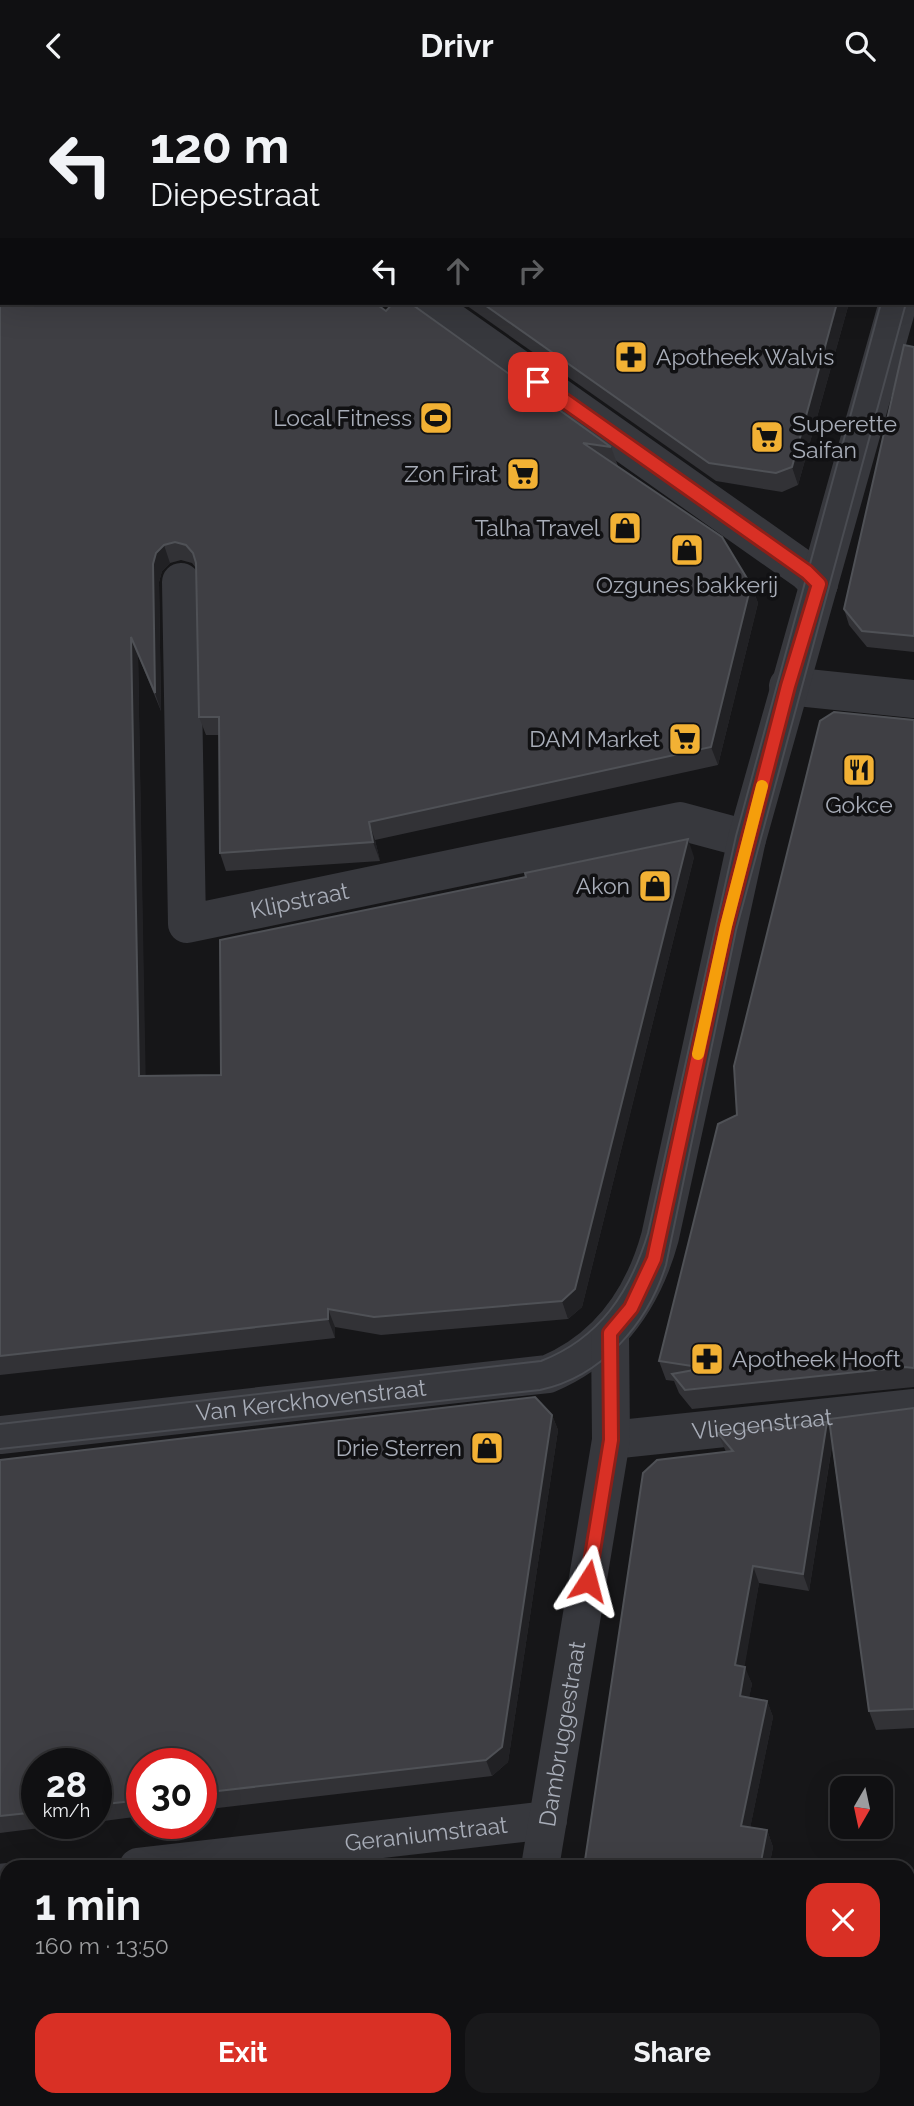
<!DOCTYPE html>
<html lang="en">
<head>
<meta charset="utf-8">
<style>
  :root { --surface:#101012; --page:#19191b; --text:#f1f3f6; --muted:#9c9d9f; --line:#303032; --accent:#d93025 }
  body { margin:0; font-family:Raleway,sans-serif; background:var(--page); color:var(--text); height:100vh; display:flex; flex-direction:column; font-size:26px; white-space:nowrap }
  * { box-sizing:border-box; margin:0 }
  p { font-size:23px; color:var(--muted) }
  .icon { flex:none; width:38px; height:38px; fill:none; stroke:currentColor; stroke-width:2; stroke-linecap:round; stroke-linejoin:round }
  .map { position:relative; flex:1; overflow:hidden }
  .details { position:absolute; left:0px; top:1769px; width:915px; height:247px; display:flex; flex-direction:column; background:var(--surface); border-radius:21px 21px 0 0; box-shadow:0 7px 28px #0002,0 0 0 2px var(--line) }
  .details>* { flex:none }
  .hud { position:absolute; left:0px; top:0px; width:915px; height:214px; box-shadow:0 7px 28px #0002,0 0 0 2px var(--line); background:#101012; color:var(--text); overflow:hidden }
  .needle { width:46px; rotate:189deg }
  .tools { position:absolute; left:830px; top:1685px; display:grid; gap:14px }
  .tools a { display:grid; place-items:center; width:63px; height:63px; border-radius:14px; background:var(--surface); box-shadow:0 7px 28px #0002,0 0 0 2px var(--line); font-size:35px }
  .speed { position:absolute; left:21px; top:1657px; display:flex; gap:14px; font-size:35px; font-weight:700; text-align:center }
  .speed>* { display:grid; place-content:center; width:91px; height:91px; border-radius:50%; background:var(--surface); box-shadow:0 7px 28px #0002,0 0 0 2px var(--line); line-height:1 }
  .speed small { font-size:18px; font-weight:400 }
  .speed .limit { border:10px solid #d22; background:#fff; color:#111 }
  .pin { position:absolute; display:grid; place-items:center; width:60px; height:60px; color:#fff; margin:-30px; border-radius:14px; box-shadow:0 4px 10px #0006 }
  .me { position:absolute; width:77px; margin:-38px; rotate:9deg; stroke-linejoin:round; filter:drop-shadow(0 0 5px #0008) }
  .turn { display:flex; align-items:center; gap:24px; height:147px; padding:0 35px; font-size:32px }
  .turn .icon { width:91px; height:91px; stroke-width:2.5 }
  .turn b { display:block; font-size:49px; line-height:60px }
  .lanes { display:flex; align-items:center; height:66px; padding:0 35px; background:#0003; justify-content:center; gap:35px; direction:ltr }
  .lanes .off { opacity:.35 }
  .round { display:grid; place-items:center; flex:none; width:74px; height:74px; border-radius:21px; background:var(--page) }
  .head { display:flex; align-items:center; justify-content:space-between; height:119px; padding:0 35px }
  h1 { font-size:42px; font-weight:700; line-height:52px }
  .primary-button { display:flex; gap:14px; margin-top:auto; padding:14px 35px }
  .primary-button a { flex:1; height:80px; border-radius:21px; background:var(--accent); color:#fff; font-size:28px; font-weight:700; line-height:80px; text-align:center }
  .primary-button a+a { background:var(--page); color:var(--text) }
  header { display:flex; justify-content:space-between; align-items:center; height:91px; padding:0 35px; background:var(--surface); font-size:32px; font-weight:700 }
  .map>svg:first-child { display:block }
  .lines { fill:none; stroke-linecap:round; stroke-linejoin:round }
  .minor { stroke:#37383d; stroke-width:38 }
  .tram { stroke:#4a4c52; stroke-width:2 }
  .wall { fill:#323236 }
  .shaded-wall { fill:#212124 }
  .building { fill:#3f3f44; stroke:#4f5156; stroke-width:2 }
  .route-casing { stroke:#8d1f18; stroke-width:18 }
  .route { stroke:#d93025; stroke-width:12 }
  .slow { stroke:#f59e0b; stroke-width:12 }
  .labels { text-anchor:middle; stroke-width:7; stroke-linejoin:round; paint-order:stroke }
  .poi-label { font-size:23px; fill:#a8adb8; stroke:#111113; text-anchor:end }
  .street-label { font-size:23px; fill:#a8adb8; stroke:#111113 }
</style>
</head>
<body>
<header><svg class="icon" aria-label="back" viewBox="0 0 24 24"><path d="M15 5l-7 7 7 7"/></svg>Drivr<svg class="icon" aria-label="search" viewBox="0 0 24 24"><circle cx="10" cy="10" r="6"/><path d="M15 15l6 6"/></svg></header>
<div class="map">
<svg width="914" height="2015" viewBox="0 0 914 2015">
  <rect width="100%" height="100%" fill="#161618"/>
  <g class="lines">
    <g class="minor">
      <path d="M141 0 143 2"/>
      <path d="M914 156V154"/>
      <path d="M425 212 807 481 819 493"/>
      <path id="s1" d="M181 491 187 833 680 730 747 748"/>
      <path d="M788 595 914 608"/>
      <path id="s2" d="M0 1344 548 1283C609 1257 643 1208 660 1146L747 748 898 212"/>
      <path id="s3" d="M611 1349 914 1317"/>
      <path id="s4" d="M138 1776 548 1729"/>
      <path id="s5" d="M540 1776 611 1349 610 1242"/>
      <path d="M0 1792 7 1791"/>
      <path d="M499 2015 500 2009"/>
    </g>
    <g class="tram">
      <path d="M914 123V122"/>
      <path d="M914 185V183"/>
      <path d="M0 1333 541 1270C600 1247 630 1201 648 1142L736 745 881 212"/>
      <path d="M0 1358 540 1299C602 1286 648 1232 666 1174L736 839 906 212"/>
    </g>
  </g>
  <g class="wall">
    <path d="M0 0H121L122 2H2L386 220 611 356 618 375 617 374 751 494 758 512 718 674 375 749 380 770 226 780 220 762 219 644H206L199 626 196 477 192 472 181 469 170 472 162 480 159 491 161 620 138 564 145 985 221 984 694 766 582 1216 568 1228 381 1244 335 1236V1247L0 1284Z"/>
    <path d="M211 0H907V2H212Z"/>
    <path d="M463 212H849L798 394 782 401 716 390Z"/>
    <path d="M914 256V561L867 556 849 534 844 518Z"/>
    <path d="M914 629V1296L692 1318 679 1302 674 1290 666 1289 659 1270 737 1024Z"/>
    <path d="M914 1317V1637L876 1639 869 1620 832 1355 809 1500 759 1492 744 1576 752 1593 749 1606 767 1610 773 1626 750 1737 767 1739 773 1756 769 1776H584L726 1361 718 1342 830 1338Z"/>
    <path d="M552 1324 558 1339 508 1671 492 1685 201 1719V1673H142V1725L96 1731V1673H37V1732H80L0 1742V1369Z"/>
    <path d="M908 1807 914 1808V1890L908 1889Z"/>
  </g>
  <g class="shaded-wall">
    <path d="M111 0H121L122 2H110Z"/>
    <rect x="895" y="0" width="12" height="2"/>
    <path d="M837 212H849L798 394 792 376Z"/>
    <path d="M164 454 170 472 162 480 159 491 161 620 155 602 153 473 156 462Z"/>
    <path d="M751 494 758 512 718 674 711 656Z"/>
    <path d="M131 546 138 564 146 1003 139 985Z"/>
    <path d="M369 731 375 749 380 770 373 751Z"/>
    <path d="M688 748 694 766 582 1216 568 1228 562 1210Z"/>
    <path d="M328 1218 335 1236V1247L328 1228Z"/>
    <path d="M552 1324 558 1339 508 1671 492 1685 486 1669Z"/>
    <path d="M827 1331 833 1348 809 1500 803 1483Z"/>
    <path d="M753 1475 759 1492 742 1591 735 1574Z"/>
    <path d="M745 1576 752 1593 746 1622 740 1605Z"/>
    <path d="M767 1610 773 1626 747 1752 741 1735Z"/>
    <path d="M767 1739 773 1756 769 1776H760Z"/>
    <path d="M448 2009H456L455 2015H447Z"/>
    <path d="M718 2009H727L726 2015H717Z"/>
  </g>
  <g class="building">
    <path d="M0 0H111L110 2H2V212H375L386 220 393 212H410L611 356 583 352 722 446 751 494 711 656 369 731 373 751 220 762 219 626H199L196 472 193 462 186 454 175 451 164 454 156 462 153 473 155 602 131 546 139 985 221 984 220 849 526 786 525 782 688 748 575 1198 562 1210 374 1226 328 1218V1228L0 1265Z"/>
    <path d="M223 0H895V2H224Z"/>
    <path d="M482 212H837L792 376 776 382 709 372Z"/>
    <path d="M904 254 914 256V545L862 540 844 518Z"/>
    <path d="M834 621 914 629V1277L905 1276 685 1299 672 1283 705 1277 659 1270 718 1033 737 1024 734 975 820 630Z"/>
    <path d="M535 1306 552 1324 502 1656 486 1669 201 1702V1673H142V1709L96 1714V1673H37V1721L0 1725V1369Z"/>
    <path d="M914 1317V1618L869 1620 829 1328Z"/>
    <path d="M827 1331 803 1483 753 1475 735 1574 745 1576 740 1605 767 1610 741 1735 767 1739 760 1776H584L643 1382 657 1369 733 1360 718 1342Z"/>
    <path d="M459 1772 463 1776H424Z"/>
    <path d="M908 1807 914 1808V1882L908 1881Z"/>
    <path d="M7 1824V2009H448L447 2015H0V1825Z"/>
    <path d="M914 1957V2015H846L847 2009H908V1985Z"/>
    <path d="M546 2009H718L717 2015H545Z"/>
  </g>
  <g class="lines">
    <defs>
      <path id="route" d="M538 291 807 481 819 493 788 595 726 835 654 1168 631 1217 610 1242 611 1349 588 1490"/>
    </defs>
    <use href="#route" class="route-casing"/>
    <use href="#route" class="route"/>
    <path class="slow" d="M698 963 726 835 762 695"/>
  </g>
  <defs>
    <symbol id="pharmacy-square" viewBox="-11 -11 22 22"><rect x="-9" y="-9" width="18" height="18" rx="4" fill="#f2b134" stroke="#111113"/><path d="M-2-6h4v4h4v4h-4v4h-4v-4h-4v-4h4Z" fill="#111"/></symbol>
    <symbol id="stadium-square" viewBox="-11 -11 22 22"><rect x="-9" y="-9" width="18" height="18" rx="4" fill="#f2b134" stroke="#111113"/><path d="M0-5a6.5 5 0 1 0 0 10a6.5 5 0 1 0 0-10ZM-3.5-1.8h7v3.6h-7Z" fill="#111"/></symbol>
    <symbol id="supermarket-square" viewBox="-11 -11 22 22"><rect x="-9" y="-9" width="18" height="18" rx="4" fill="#f2b134" stroke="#111113"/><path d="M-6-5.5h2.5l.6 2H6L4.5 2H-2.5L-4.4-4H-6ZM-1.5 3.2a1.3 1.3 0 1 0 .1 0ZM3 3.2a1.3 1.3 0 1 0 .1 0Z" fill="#111"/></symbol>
    <symbol id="shop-square" viewBox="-11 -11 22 22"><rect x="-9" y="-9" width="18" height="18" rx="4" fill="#f2b134" stroke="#111113"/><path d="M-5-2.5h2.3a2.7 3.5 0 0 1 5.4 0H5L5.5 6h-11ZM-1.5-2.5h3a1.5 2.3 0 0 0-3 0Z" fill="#111"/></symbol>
    <symbol id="restaurant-square" viewBox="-11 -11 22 22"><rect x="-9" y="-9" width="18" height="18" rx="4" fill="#f2b134" stroke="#111113"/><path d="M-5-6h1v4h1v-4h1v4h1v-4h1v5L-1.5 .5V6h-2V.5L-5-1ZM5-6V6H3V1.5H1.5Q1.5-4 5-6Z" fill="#111"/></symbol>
  </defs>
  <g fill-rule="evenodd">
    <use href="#pharmacy-square" x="612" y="247" width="38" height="38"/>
    <use href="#stadium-square" x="417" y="308" width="38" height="38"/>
    <use href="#supermarket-square" x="748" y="327" width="38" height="38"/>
    <use href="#supermarket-square" x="504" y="364" width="38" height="38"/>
    <use href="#shop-square" x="606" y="418" width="38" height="38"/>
    <use href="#shop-square" x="668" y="440" width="38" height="38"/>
    <use href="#supermarket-square" x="666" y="629" width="38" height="38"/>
    <use href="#restaurant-square" x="840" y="660" width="38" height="38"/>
    <use href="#shop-square" x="636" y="776" width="38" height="38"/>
    <use href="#pharmacy-square" x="688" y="1249" width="38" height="38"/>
    <use href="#shop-square" x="468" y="1338" width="38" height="38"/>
  </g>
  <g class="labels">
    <g class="poi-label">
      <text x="656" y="274" text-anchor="start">Apotheek Walvis</text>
      <text x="412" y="335">Local Fitness</text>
      <text x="792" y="341" text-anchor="start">Superette<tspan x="792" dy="26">Saifan</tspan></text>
      <text x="498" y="391">Zon Firat</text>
      <text x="600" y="445">Talha Travel</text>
      <text x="687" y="502" text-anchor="middle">Ozgunes bakkerij</text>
      <text x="660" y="656">DAM Market</text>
      <text x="859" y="722" text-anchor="middle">Gokce</text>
      <text x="630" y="803">Akon</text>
      <text x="732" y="1276" text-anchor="start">Apotheek Hooft</text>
      <text x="462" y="1365">Drie Sterren</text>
    </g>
    <g class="street-label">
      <text dy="8" stroke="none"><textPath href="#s1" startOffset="457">Klipstraat</textPath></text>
      <text dy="8" stroke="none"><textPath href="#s2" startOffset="313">Van Kerckhovenstraat</textPath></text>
      <text dy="8" stroke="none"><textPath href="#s3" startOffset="152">Vliegenstraat</textPath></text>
      <text dy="8" stroke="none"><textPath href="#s5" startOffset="135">Dambruggestraat</textPath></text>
      <text dy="8" stroke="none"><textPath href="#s4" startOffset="290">Geraniumstraat</textPath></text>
    </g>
  </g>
</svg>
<div class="tools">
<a><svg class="needle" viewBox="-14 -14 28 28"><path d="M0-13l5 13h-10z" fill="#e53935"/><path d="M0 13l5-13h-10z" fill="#9c9d9f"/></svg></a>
</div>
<div class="speed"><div>28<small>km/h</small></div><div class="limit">30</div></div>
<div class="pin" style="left:538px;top:291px;background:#d93025"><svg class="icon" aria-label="arrive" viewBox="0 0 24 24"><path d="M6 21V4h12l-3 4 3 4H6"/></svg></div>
<svg class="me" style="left:588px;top:1490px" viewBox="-20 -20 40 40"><path d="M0-17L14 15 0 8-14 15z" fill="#d93025" stroke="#fff" stroke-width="4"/></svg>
<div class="hud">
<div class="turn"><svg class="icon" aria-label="left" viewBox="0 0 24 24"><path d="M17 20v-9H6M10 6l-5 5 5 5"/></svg><div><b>120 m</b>Diepestraat</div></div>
<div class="lanes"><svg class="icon" aria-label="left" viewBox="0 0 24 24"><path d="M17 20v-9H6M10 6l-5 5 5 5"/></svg><svg class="icon off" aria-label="ahead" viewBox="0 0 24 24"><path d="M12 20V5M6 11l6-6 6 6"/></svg><svg class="icon off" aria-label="right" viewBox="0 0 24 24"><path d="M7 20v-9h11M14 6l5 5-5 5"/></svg></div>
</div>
<section class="details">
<div class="head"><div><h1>1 min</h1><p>160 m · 13:50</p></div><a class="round" style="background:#d93025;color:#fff"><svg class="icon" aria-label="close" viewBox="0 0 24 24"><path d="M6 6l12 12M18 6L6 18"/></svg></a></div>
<div class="primary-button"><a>Exit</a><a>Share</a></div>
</section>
</div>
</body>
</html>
